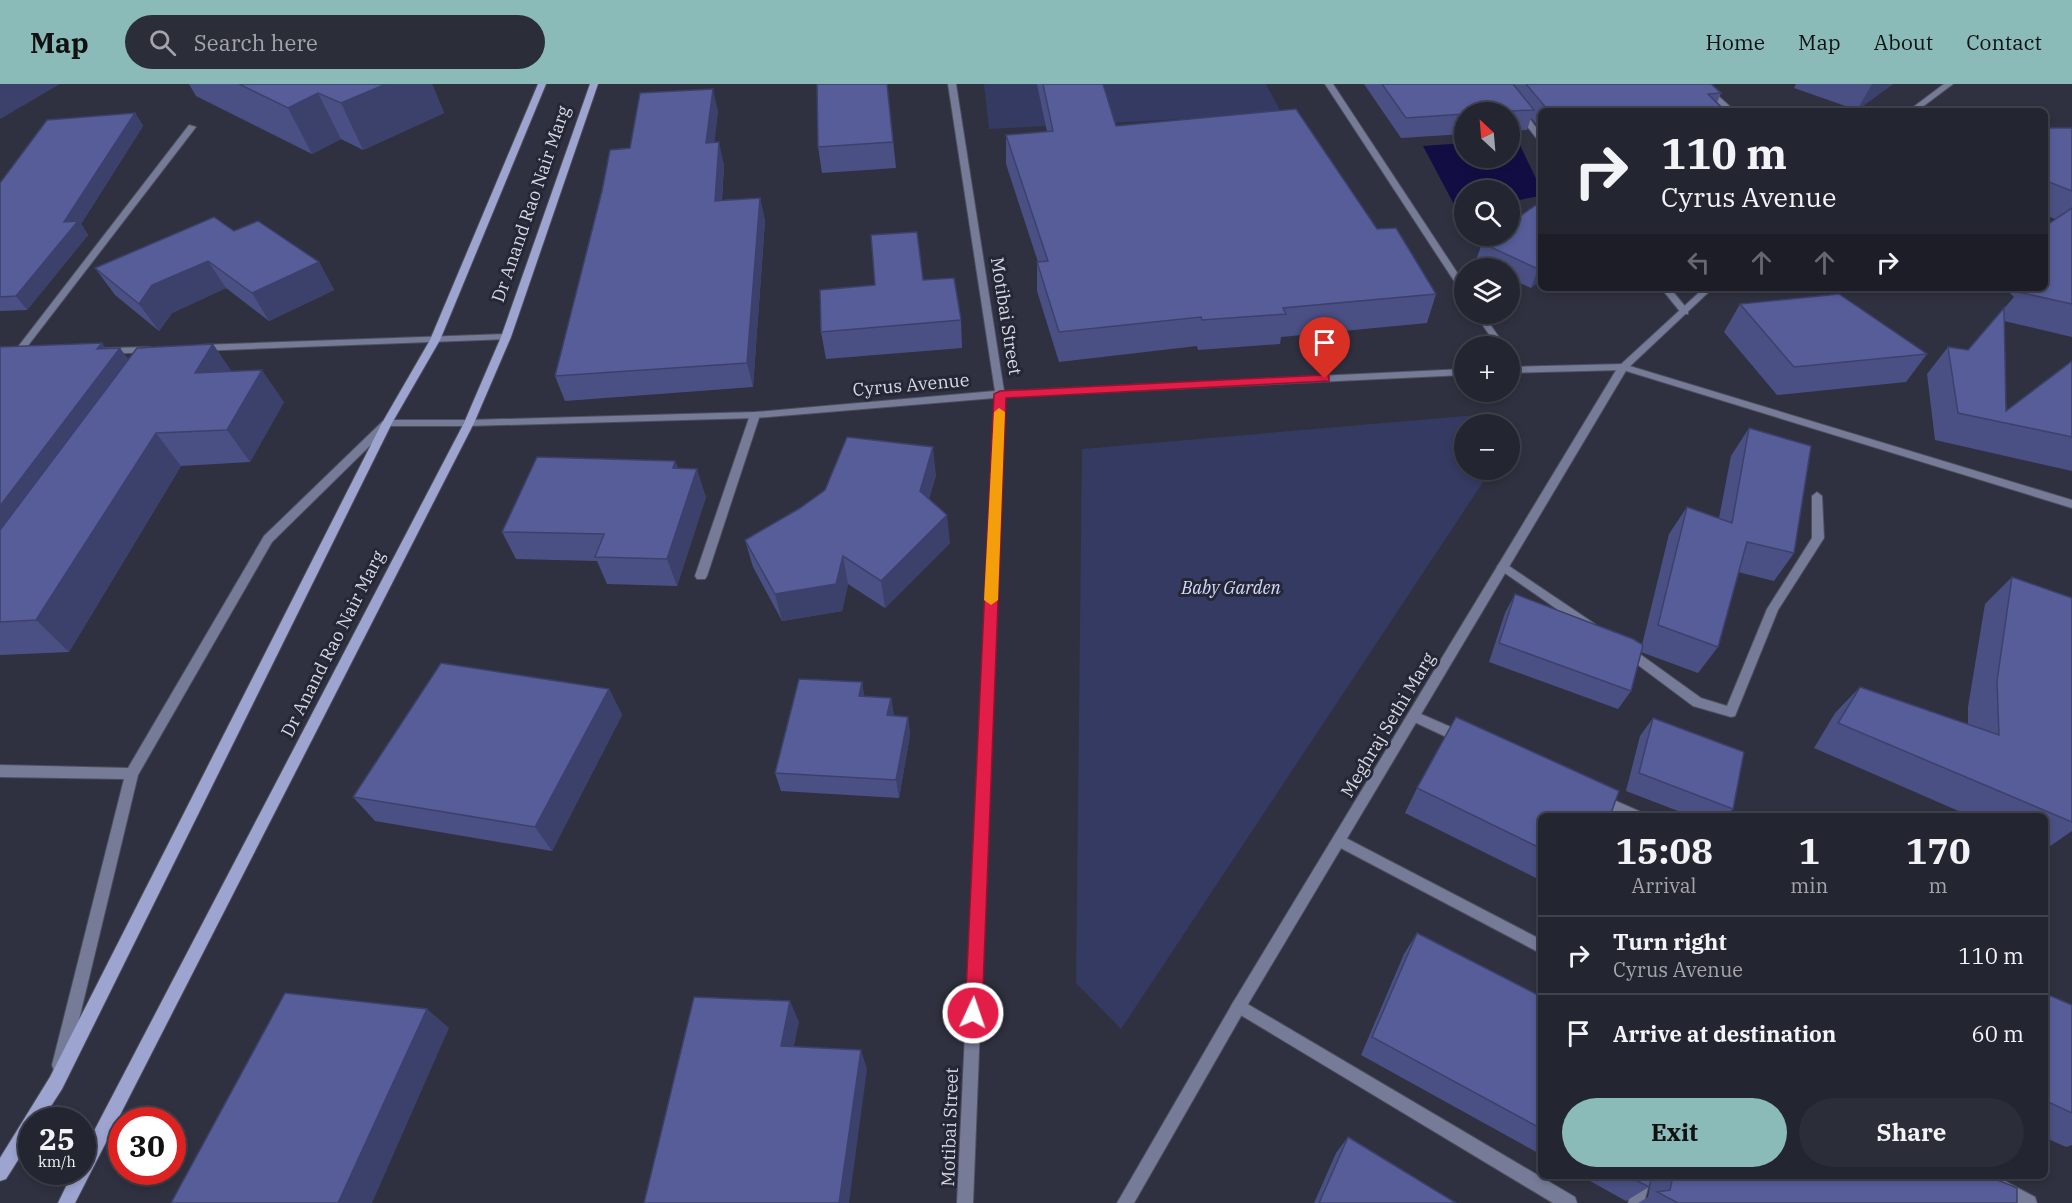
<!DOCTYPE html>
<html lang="en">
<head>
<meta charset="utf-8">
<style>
  :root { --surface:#232530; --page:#2b2d38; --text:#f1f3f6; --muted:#a3a5ab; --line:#40424c; --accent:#8bbbb9 }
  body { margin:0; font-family:"IBM Plex Serif",serif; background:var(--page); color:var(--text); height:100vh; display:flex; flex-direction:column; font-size:22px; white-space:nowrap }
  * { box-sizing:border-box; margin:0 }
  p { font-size:20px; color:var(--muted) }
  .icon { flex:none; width:33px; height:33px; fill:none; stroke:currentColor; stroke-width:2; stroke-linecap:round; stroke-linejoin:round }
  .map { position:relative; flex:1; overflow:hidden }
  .drawer { position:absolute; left:1538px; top:729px; width:510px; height:366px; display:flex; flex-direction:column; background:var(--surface); border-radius:9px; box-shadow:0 3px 9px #0003,0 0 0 2px var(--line) }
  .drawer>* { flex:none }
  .top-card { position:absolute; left:1538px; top:24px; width:510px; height:183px; border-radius:9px; box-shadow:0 3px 9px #0003,0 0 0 2px var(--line); background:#232530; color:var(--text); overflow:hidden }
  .needle { width:39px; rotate:334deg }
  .tools { position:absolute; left:1454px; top:18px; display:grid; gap:12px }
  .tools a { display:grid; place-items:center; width:66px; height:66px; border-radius:50%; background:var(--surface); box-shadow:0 3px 9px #0003,0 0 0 2px var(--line); font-size:30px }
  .speed { position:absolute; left:18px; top:1023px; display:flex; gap:12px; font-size:30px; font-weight:700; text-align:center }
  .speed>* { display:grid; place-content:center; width:78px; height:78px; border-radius:50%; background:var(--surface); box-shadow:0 3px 9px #0003,0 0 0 2px var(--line); line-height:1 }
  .speed small { font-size:15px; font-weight:400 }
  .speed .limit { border:9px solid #d22; background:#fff; color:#111 }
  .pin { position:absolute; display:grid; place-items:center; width:51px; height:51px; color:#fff; margin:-62px -26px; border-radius:50% 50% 50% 0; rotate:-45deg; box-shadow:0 0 6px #0007 }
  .pin .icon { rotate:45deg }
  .me { position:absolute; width:66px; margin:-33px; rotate:3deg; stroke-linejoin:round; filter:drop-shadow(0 0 4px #0008) }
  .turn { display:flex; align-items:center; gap:21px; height:126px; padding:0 24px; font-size:27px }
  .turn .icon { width:78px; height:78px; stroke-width:2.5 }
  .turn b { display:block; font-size:42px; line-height:51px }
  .lanes { display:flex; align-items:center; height:57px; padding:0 24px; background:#0003; justify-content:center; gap:30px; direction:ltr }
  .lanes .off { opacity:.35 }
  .eta { display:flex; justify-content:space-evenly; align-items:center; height:102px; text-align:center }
  .eta b { font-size:36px; font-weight:700; line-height:42px }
  .primary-button { display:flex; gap:12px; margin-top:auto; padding:12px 24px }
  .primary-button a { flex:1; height:69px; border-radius:36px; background:var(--accent); color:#111; font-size:24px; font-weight:700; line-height:69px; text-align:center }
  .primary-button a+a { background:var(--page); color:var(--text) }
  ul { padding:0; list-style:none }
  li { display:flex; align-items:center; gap:18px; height:78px; padding:0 24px; border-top:2px solid var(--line) }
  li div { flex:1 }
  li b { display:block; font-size:22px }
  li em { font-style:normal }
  header { display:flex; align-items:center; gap:36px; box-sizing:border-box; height:84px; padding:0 30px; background:var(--accent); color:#111 }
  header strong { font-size:28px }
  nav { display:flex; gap:33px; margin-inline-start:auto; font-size:21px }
  .search { width:420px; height:54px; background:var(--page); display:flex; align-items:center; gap:15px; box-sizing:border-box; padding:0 21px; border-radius:33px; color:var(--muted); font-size:22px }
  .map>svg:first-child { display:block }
  .green { fill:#353a62 }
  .water { fill:#120e44 }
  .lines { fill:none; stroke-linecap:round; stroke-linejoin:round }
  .service-casing { stroke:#4d4f5d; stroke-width:2 }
  .minor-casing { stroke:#4d4f5d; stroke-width:2 }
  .tertiary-casing { stroke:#4d4f5d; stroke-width:2 }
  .secondary-casing { stroke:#4d4f5d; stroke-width:2 }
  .service { fill:#767b97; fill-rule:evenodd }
  .minor { fill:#767b97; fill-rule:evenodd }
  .tertiary { fill:#767b97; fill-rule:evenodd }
  .secondary { fill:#9da4d0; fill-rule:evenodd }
  .wall { fill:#4a5084 }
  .shaded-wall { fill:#3c416b }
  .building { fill:#565d99; stroke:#3c416b; stroke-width:1.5 }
  .route { fill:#e11d48; stroke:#92132f; stroke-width:1.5 }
  .slow { fill:#f59e0b }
  .labels { text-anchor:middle; stroke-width:6; stroke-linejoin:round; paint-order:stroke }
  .street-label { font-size:18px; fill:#d7d9e3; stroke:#252736 }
  .park-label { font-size:18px; font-style:italic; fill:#d4dafe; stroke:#252736 }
</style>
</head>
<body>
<header>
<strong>Map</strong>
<div class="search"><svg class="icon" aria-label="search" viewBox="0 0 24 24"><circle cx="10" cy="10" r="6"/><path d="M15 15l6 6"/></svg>Search here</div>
<nav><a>Home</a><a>Map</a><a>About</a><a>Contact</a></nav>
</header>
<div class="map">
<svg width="2072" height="1119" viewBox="0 0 2072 1119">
  <rect width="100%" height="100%" fill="#2f3140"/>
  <g class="green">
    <path d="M984 0H1266L1282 30 989 45Z"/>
    <path d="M1478 331 1489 340H1464V386H1491L1121 945 1076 899 1082 365Z"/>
  </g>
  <path class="water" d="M1517 55 1540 103V112L1509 118V106H1464V127L1458 128 1423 62 1464 59V74H1509V56Z"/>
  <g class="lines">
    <defs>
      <g id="service">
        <path d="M189 41 196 43 20 272H14V268Z"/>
        <path d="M506 250 509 251V255L199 267 194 264 199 261Z"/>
        <path d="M149 263 152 264V268L106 270 101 267 106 264Z"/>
        <path d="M755 328 760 331 707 492 705 495H697L695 492 750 331Z"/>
        <path d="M387 336 392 339 391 341 272 458 138 691 68 981 66 987 60 989 54 987 52 981 124 695 0 693V681L128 684 264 452 383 337Z"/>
      </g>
      <g id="minor">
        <path d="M948 0H956L1004 307 1464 285V291L1005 313 973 1119H957L995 314 755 334 469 342H387L382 339 387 336H469L755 328 995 307Z"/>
        <path d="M1325 0H1333L1464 199V209L1460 206Z"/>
        <path d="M1697 0H1705L1735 27H1727Z"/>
        <path d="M1516 24H1522L1540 49V55H1537L1516 28Z"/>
        <path d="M1661 204H1670L1688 226V230H1682Z"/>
        <path d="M1475 230H1483L1505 262H1497Z"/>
        <path d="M1623 280 2072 416V424L1623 286 1509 289V283Z"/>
        <path d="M1817 408 1822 412 1824 454 1778 526 1735 632 1731 633 1693 622 1622 569 1620 566 1622 563H1630L1701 614 1727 622 1767 525 1812 454V412Z"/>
        <path d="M1503 478 1595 540 1597 543 1595 546H1587L1499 485 1497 482Z"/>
        <path d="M1414 627 1467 650 1468 654 1467 658 1462 659 1457 658 1410 636 1408 632 1410 628Z"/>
        <path d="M1598 709 1641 728 1643 732H1622L1593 719 1591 715 1593 711Z"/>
        <path d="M1340 751 1540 855V869L1335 761 1333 757 1335 753Z"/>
        <path d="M1239 915 1575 1113 1577 1119H1553L1234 927 1231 922 1234 917Z"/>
        <path d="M1635 1092H1651L1644 1119H1628Z"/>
        <path d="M1970 1092H1995L2035 1113 2037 1119H2012L1972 1098Z"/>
      </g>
      <g id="tertiary">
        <path d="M1944 0H1953L1917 27H1908Z"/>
        <path d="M1704 204H1713L1627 285 1244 927 1134 1119H1117L1234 917 1618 283Z"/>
      </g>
      <g id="secondary">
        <path d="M538 0H546L440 256 392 339 62 1005 42 1036H32V1054L6 1095 0 1097V1074L50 993 382 339 430 256Z"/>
        <path d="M590 0H598L511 253 474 339 75 1119H58L73 1088H82V1070L464 339 501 253Z"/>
      </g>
    </defs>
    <use href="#service" class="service-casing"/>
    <use href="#minor" class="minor-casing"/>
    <use href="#tertiary" class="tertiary-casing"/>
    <use href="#secondary" class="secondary-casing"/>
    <use href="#service" class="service"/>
    <use href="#minor" class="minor"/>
    <use href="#tertiary" class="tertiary"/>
    <use href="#secondary" class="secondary"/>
  </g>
  <g class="wall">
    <path d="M189 0H432L444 29 363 66 341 55 312 70 196 12Z"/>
    <path d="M887 0 896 84 822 89 818 63Z"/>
    <path d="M1037 0H1103L1116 42 1377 145 1436 210 1427 239 1281 253 1280 260 1198 266 1197 262 1059 278 1037 207V178H1038L1006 80V51L1047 48Z"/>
    <path d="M1364 0H1711L1721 9 1717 19 1725 27H1540V45L1531 34 1527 46 1509 47V28H1464V50L1401 54Z"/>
    <path d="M1796 0H1893L1857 26 1794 4Z"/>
    <path d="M718 27 714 58 724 81 722 116 760 114 765 137 753 303 565 317 555 292 630 64Z"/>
    <path d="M135 29 143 42 81 140 88 151 27 226 0 227V99Z"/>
    <path d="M2044 43 2047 44H2072V253L2004 237 2006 327 2072 277V387L1935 356 1927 290 1948 263 1968 266 2014 213 2005 204H2044L2055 135 2044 131Z"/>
    <path d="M1540 123V196L1531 204 1509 194V184H1488L1475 179 1482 159Z"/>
    <path d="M234 147 319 178 334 206 269 237 226 204 172 229 159 247 115 211 95 184Z"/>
    <path d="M923 196 961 236 962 264 826 275 821 248Z"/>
    <path d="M1740 220 1927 270 1906 298 1777 311 1724 248Z"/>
    <path d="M213 260 231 287 284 318 250 378 181 382 69 568 0 571V263L107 265 128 275Z"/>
    <path d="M1749 344 1794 469 1774 497 1738 488 1718 563 1698 589 1641 568 1631 607 1618 625 1489 578 1505 529 1515 510 1642 561 1669 450 1687 423 1719 434 1731 372Z"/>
    <path d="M675 377 678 384 706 413 677 502 607 500 597 477 516 475 502 448Z"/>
    <path d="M936 391 929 415 950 459 885 524 848 500 842 527 782 537 753 483 745 456Z"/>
    <path d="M2012 493 2072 514V747L2046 765 2044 764V732H1970L1814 664 1835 629 1860 603 1968 640V623L1985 520Z"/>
    <path d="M862 598 864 612 891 614 894 632 908 633 910 651 899 714 781 707 775 689Z"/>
    <path d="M609 605 622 631 552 767 375 737 353 713Z"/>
    <path d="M1653 634 1733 725 1726 732H1691L1626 707 1640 652Z"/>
    <path d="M1417 704 1540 732V796L1405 729Z"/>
    <path d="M1417 849 1540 912V1070L1361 971 1404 870Z"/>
    <path d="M2044 909 2072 921V1061L2066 1063 2044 1053Z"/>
    <path d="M1348 1053 1456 1119H1314L1336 1069Z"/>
    <path d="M1581 1092H1652L1649 1103 1626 1117Z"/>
    <path d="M1652 1092H1988L2017 1119H1638L1648 1113Z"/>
  </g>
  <g class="shaded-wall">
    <path d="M0 0H60L0 35Z"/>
    <path d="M386 0H432L444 29 363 66 341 19Z"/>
    <path d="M1872 0H1893L1857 26Z"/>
    <path d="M713 5 718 27 712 82 706 59Z"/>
    <path d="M318 9 341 55 312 70 288 24Z"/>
    <path d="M135 29 143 42 81 140 88 151 27 226 16 212Z"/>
    <path d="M719 58 724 81 720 140 715 117Z"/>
    <path d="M760 114 765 137 753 303 747 279Z"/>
    <path d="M208 177 226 204 172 229 159 247 139 220 152 201Z"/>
    <path d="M319 178 334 206 269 237 252 209Z"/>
    <path d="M1540 183V196L1531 204 1538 185Z"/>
    <path d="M102 259 113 273 120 264 145 297 0 499V422Z"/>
    <path d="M213 260 235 293 195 289Z"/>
    <path d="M262 286 284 318 250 378 227 346Z"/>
    <path d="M156 349 181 382 69 568 36 536Z"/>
    <path d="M933 363 936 391 923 435 920 407Z"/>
    <path d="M675 377 685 405 673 384Z"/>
    <path d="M697 385 706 413 677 502 667 475Z"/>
    <path d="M947 431 950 459 885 524 881 497Z"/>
    <path d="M843 472 848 500 842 527 782 537 775 510Z"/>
    <path d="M862 598 865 617 859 612Z"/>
    <path d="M609 605 622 631 552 767 535 743Z"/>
    <path d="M891 614 894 632 887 631Z"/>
    <path d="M908 633 910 651 899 714 896 696Z"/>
    <path d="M790 917 799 938 790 981 781 962Z"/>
    <path d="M427 925 449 944 372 1119H338Z"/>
    <path d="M861 966 867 985 849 1119H839Z"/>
  </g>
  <g class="building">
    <path d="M239 0H386L341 19 318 9 288 24Z"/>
    <path d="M817 0H887L893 58 818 63Z"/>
    <path d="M1043 0H1103L1116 42 1296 25 1377 145 1396 144 1436 210 1283 224 1286 230 1202 236 1201 233 1059 248 1037 178 1048 177 1006 51 1053 47Z"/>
    <path d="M1382 0H1513L1534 26 1490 28H1464V30L1406 34Z"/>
    <path d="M1526 0H1711L1721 9 1708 10 1725 27H1577L1574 23 1547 25Z"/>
    <path d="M713 5 706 59 719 58 715 117 760 114 747 279 555 292 602 107 610 66 630 64 640 9Z"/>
    <path d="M135 29 64 138 78 137 16 212 0 213V99L47 36Z"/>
    <path d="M2044 43 2047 44H2072V107L2044 96Z"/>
    <path d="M1536 121 1540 123V183L1538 185 1482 159 1493 152H1509V140Z"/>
    <path d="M2072 124V220L2018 208 2021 204H2044V143Z"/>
    <path d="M214 133 234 147 258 137 319 178 252 209 208 177 152 201 139 220 95 184Z"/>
    <path d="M917 148 923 196 954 194 961 236 821 248 820 206 875 201 871 151Z"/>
    <path d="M1839 210 1927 270 1794 283 1740 220Z"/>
    <path d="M2004 224 2006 327 2072 277V353L1958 329 1948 263 1968 266Z"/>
    <path d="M102 259 97 265 120 264 0 422V263Z"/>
    <path d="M213 260 195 289 262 286 227 346 156 349 36 536 0 538V446L137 264Z"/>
    <path d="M1749 344 1811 362 1794 469 1747 458 1718 563 1658 541 1687 423 1732 439Z"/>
    <path d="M847 353 933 363 920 407 947 431 881 497 843 472 836 500 775 510 745 456 800 424 825 406Z"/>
    <path d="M537 373 675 377 673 384 697 385 667 475 595 473 604 450 502 448Z"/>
    <path d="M2012 493 2072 514V738L1838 639 1860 603 1999 651 1997 597Z"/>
    <path d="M1515 510 1633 555 1643 561 1631 607 1499 559Z"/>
    <path d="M441 579 609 605 535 743 353 713Z"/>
    <path d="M799 595 862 598 859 612 891 614 887 631 908 633 896 696 775 689Z"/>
    <path d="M1456 633 1619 707 1610 732H1540V764L1417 704Z"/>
    <path d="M1653 634 1744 668 1733 725 1639 689Z"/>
    <path d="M1417 849 1540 912V1044L1372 953Z"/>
    <path d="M285 909 427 925 338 1119H171Z"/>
    <path d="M2044 909 2072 921V1029L2044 1016Z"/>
    <path d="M694 913 790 917 781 962 861 966 839 1119H644Z"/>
    <path d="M1348 1053 1456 1119H1319Z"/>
    <path d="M1628 1092H1652L1649 1103Z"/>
    <path d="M1673 1092H1988L2017 1104V1119H1678L1657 1108 1670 1106Z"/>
  </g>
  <path class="route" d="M1325 291 1329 292V297L1006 314 982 929 979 935 973 937 967 935 965 929 994 310 1000 307Z"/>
  <path class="slow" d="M999 324 1005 328 998 516 991 521 984 516 994 328Z"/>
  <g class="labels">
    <g class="street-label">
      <text transform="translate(531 120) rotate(-71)" y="6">Dr Anand Rao Nair Marg</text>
      <text transform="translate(1006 232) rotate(81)" y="6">Motibai Street</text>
      <text transform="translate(911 301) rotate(-5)" y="6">Cyrus Avenue</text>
      <text transform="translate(333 560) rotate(-63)" y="6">Dr Anand Rao Nair Marg</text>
      <text transform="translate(1388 641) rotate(-59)" y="6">Meghraj Sethi Marg</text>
      <text transform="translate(950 1043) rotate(-88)" y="6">Motibai Street</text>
    </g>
    <g class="park-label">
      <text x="1231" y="510">Baby Garden</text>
    </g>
  </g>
</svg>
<div class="tools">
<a><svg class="needle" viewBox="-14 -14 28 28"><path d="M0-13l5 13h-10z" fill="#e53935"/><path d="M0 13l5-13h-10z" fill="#a3a5ab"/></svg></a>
<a><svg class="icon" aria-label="search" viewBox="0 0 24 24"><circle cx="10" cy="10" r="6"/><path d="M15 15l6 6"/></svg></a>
<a><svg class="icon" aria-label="layers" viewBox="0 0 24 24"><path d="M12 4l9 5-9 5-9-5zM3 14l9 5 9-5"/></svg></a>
<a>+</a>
<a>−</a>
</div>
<div class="speed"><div>25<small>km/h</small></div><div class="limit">30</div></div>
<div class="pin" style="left:1325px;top:295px;background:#d93025"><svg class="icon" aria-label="arrive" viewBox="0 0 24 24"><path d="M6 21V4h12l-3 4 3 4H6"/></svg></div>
<svg class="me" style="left:973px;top:929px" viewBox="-20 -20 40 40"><circle r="17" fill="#e11d48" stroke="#fff" stroke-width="3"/><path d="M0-11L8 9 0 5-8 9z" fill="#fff"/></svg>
<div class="top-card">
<div class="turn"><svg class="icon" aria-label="right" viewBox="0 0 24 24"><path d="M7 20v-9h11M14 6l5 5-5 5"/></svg><div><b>110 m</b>Cyrus Avenue</div></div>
<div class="lanes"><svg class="icon off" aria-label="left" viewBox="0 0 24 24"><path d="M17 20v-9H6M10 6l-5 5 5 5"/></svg><svg class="icon off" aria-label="ahead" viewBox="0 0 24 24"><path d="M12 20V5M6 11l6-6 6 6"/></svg><svg class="icon off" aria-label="ahead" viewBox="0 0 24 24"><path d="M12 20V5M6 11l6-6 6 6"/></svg><svg class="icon" aria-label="right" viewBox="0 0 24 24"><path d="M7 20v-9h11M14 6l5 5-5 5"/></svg></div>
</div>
<section class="drawer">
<div class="eta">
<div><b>15:08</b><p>Arrival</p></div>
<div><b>1</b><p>min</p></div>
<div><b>170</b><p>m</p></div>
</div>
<ul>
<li><svg class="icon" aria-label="right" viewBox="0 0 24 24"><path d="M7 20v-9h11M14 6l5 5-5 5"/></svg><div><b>Turn right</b><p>Cyrus Avenue</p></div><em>110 m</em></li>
<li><svg class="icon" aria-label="arrive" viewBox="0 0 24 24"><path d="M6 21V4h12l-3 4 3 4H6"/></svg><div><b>Arrive at destination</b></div><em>60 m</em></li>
</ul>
<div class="primary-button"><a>Exit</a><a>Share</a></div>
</section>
</div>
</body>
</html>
